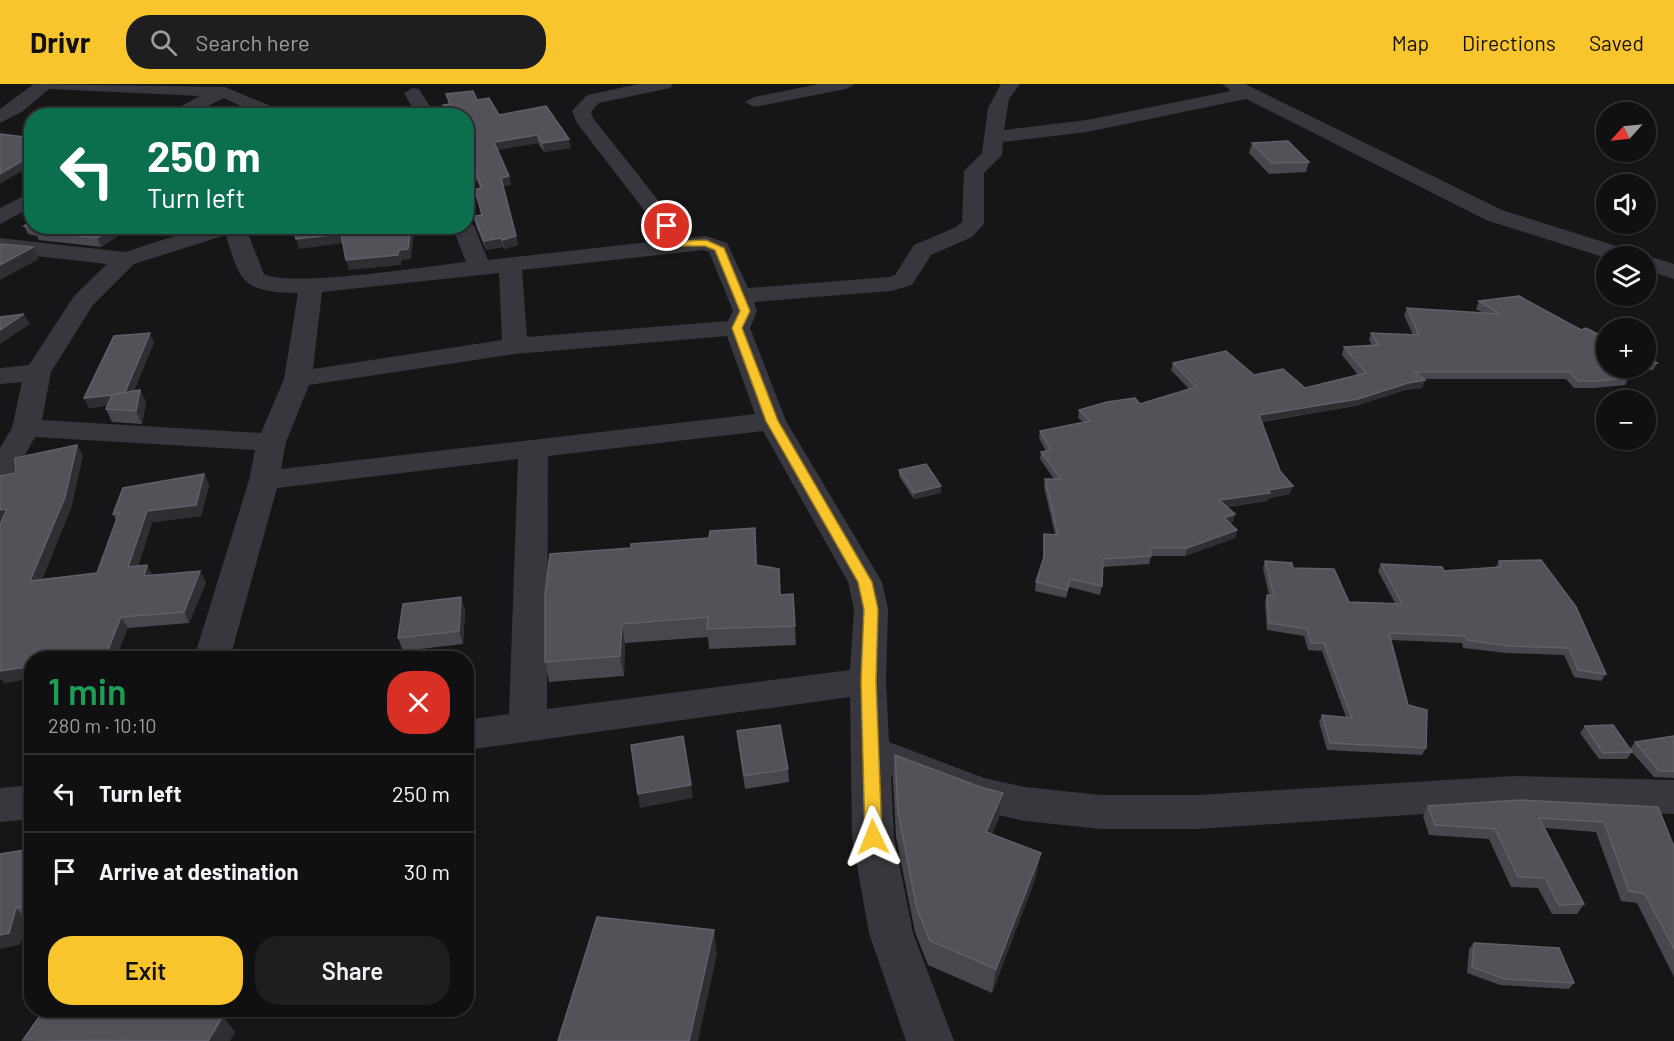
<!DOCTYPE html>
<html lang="en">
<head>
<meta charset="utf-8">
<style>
  :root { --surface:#101012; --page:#1e1e20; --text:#f1f3f6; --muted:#9c9d9f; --line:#303032; --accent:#f9c52d }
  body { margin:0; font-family:Barlow,sans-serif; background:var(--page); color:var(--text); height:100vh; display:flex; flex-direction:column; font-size:22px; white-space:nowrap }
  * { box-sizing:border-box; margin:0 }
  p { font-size:20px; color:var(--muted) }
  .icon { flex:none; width:33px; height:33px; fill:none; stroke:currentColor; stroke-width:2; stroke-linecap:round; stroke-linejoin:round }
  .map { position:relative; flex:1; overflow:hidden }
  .side { position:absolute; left:24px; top:567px; width:450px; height:366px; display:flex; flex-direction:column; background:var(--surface); border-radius:24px; box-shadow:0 2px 4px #0004,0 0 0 2px var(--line) }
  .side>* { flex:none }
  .banner { position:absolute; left:24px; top:24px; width:450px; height:126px; border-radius:24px; box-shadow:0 2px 4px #0004,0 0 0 2px var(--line); background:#0b6e4f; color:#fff; overflow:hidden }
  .needle { width:39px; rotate:243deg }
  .controls { position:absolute; left:1596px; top:18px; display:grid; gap:12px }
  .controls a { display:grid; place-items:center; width:60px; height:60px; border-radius:50%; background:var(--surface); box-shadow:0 2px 4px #0004,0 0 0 2px var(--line); font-size:30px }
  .pin { position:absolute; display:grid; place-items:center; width:51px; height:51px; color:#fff; margin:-26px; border:3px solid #fff; border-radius:50%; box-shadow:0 2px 6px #0007 }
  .me { position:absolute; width:66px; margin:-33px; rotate:358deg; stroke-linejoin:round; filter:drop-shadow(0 0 4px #0008) }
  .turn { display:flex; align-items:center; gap:21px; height:126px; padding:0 24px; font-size:27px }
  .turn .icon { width:78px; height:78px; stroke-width:2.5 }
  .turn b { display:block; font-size:42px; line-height:51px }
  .round { display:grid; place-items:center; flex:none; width:63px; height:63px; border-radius:24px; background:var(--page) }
  .head { display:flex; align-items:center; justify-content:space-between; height:102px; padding:0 24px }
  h1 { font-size:36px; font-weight:600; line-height:45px; color:#1e9e55 }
  .cta { display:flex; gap:12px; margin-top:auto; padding:12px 24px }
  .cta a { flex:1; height:69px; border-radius:24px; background:var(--accent); color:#111; font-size:24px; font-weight:600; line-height:69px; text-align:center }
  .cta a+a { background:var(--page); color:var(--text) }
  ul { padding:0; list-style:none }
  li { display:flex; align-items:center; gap:18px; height:78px; padding:0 24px; border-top:2px solid var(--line) }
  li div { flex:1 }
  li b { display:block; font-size:22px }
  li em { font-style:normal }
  header { display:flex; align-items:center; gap:36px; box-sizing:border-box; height:84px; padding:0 30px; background:var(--accent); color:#111 }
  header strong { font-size:28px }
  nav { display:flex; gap:33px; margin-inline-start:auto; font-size:21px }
  .search { width:420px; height:54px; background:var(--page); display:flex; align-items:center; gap:15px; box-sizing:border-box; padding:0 21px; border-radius:24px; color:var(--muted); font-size:22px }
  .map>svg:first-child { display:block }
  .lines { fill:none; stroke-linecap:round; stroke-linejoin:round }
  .minor { fill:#37373d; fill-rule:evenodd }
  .wall { fill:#47474d }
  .shaded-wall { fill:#2f2f33 }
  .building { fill:#525259; stroke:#5f6068; stroke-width:1.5 }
  .route { fill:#f9c52d; stroke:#a2801d; stroke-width:1.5 }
</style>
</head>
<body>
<header>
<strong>Drivr</strong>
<div class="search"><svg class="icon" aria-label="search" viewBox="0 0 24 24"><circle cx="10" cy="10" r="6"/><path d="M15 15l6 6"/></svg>Search here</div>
<nav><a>Map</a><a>Directions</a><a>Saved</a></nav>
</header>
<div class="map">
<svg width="1674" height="957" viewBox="0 0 1674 957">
  <rect width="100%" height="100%" fill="#161618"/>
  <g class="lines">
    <g class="minor">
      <path d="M34 0 225 3 285 28 287 32H262L224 14 188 32H163L200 12 49 5 23 27 0 39V25Z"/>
      <path d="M639 0H673L670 4 599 19 591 28 593 34 688 154 706 152 727 159 748 204 889 193 895 191 914 161 956 143 962 138 964 87 982 69 988 24 1001 0H1020L1009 15 1004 46 1087 36 1231 7 1222 0H1245L1502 126 1632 167 1635 172 1606 174 1486 136 1246 15 1087 48 1003 58 1002 71 984 89V140L972 153 931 171 912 201 891 207 754 218 757 227 750 244 786 337 882 498 888 525 886 597 889 658 984 694 1025 703 1101 711H1197L1514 692 1674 696V730L1514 724 1197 745H1101L1025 737 980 727 891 692 894 753 913 849 954 957H906L869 849 852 753 850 613 466 666V636L509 630 518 375 277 404 230 574H194L249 396 255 366 35 353 11 396 0 398V364L12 344 22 298 0 300V284L29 281 74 212 107 180 0 168V154L125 168 206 142H245L264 190C291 204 428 182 466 178L452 142H466V136L474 142 488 176 667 156 577 39 572 27 587 11ZM226 151C240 200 244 208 298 209L284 295 261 349 42 336 51 288 93 221 134 180ZM704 166 709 168 733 227 728 237 527 253 522 186ZM499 189 502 256 313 285 322 208ZM727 252 755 330 281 385 286 358 309 301 515 270ZM763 347 848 498 854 525 850 586 547 625 548 372Z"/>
      <path d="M819 0H855L846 5 754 23 745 18 754 13Z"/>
      <path d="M413 4 419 5 436 32H417L404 9Z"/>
      <path d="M32 108V123L0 140V124Z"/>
      <path d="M1644 172C1654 173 1664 177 1674 180V195L1646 186Z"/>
      <path d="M32 701V735L0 738V704Z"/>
    </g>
  </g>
  <g class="wall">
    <path d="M446 10 477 16 499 31 571 64 544 68 538 59 497 66 509 92 511 101 503 102 518 161 504 165 503 163 486 166 476 142 474 132 482 131 475 105 480 104 466 71V32H446L443 21 449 20Z"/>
    <path d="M1252 59 1309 78 1306 88 1269 90 1249 69Z"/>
    <path d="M24 142H133L101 163 39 156 37 152 28 150Z"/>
    <path d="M1479 217 1606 284H1646V272L1657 279 1653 286 1624 289 1629 293 1625 301 1594 304H1574L1566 295H1424L1425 296 1422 304 1405 306 1355 322 1261 338 1290 410 1269 414 1268 417 1227 423 1235 430 1233 438 1230 439 1237 446 1235 454 1185 472H1151L1149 480 1103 483 1102 502 1100 511 1069 503 1066 514 1035 507 1036 498 1043 477V458L1044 450H1055L1044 403 1045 395H1054L1040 375 1041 368 1046 367 1039 354 1040 347 1083 338 1078 334 1079 326 1140 320 1189 305 1171 286 1173 279 1254 291 1305 304 1358 291 1342 271 1344 263 1372 262 1369 256 1371 249 1413 251 1404 231 1407 224 1483 229 1476 225Z"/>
    <path d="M154 258 134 307 140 306 146 318 142 340 112 338 106 325 108 321 89 324 84 314Z"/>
    <path d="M83 371 71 424 42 495 97 489 116 436 113 430 204 390 209 401 201 432 152 438 138 482 153 491 206 498 189 539 128 544 32 574V594L4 599 2 595 0 596V441L16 389Z"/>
    <path d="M899 386 941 402V409L914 415 899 392Z"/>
    <path d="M755 444 757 482 780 511 793 510 796 561 709 565 708 553 625 559 624 592 549 598 545 578 631 464 709 454Z"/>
    <path d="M1265 477 1293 484 1349 518 1395 519 1378 487 1381 480 1444 487 1496 483 1499 477 1606 590 1601 597 1574 593 1564 571 1506 569 1463 564 1462 559 1391 556 1408 621 1426 664 1422 671 1327 666 1319 638 1322 631 1346 633 1322 567 1308 566 1304 552 1267 546 1265 518 1267 511H1269L1263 484Z"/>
    <path d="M465 526 463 560 403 567 398 554Z"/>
    <path d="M1585 642 1630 665 1635 658 1674 652V694L1654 693 1631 667 1632 668 1627 675H1599L1580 649Z"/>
    <path d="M737 647 788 685 789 698 745 705Z"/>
    <path d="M895 671 983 704 1003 709 999 734 992 750 1036 793 992 909 928 881 915 848 896 753 893 695Z"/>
    <path d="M1428 722 1658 723 1674 763V893L1637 819 1621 817 1596 748 1545 744 1584 820 1577 830H1552L1538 804 1511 803 1489 755 1429 751 1423 732Z"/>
    <path d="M32 765V835L26 836 20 860 0 865Z"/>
    <path d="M1474 859 1574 899 1569 905 1500 901 1467 889 1469 865Z"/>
  </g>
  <g class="shaded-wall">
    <path d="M537 51 538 59 495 66 494 58Z"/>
    <path d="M569 55 571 64 544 68 543 59Z"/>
    <path d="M32 71V81L0 100V90Z"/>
    <path d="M509 92 511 101 503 102 501 94Z"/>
    <path d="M116 142H133L101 163 97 154Z"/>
    <path d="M411 142H412L414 148 411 175 402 176 401 181 349 186 346 176 399 166Z"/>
    <path d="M341 150 344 159 299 165 296 155Z"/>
    <path d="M516 152 518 161 504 165 502 156Z"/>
    <path d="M501 154 503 163 486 166 484 157Z"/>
    <path d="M33 163 39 175 0 196V181Z"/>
    <path d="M24 230 30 240 0 260V246Z"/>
    <path d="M150 249 154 258 129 319 89 324 84 314Z"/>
    <path d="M1425 296 1422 304 1405 306 1355 322 1256 338 1259 331 1408 299Z"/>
    <path d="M140 306 146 318 142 340 136 327Z"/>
    <path d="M77 361 83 371 71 424 37 508 30 497Z"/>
    <path d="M204 390 209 401 201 432 152 438 134 494 128 483 147 427Z"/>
    <path d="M941 402V409L914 415V409Z"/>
    <path d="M1293 402 1290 410 1269 414 1268 417 1217 424 1219 416 1268 406Z"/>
    <path d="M7 425 14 436 0 438V426Z"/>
    <path d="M1235 430 1233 438 1222 442 1224 434Z"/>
    <path d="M1237 446 1235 454 1185 472 1187 464Z"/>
    <path d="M147 481 153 492H144Z"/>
    <path d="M200 487 206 498 189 539 184 528Z"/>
    <path d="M461 513 465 526 463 560 459 547Z"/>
    <path d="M121 533 128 544 116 574H85Z"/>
    <path d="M622 540 625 559 624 592 620 572Z"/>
    <path d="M32 582V594L4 599 2 595 0 596V587Z"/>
    <path d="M691 701 693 714 640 724 638 710Z"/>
    <path d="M1003 709 999 734 982 772 986 748Z"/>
    <path d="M1041 769 1036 793 992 909 996 885Z"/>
    <path d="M32 808V828L27 822Z"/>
    <path d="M16 824 26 836 20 860 0 865V851Z"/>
    <path d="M714 846 717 870 698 957H689Z"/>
    <path d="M223 932 235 948 230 957H208Z"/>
  </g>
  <g class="building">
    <path d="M473 7 477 16 489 14 499 31 546 22 569 55 543 59 537 51 494 58 509 92 501 94 516 152 502 156 501 154 484 157 474 132 482 131 475 105 482 104 466 66V32H448L443 21 450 20 446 10Z"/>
    <path d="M0 50 32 54V71L0 90Z"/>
    <path d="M1288 57 1309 78 1272 79 1252 59Z"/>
    <path d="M32 137V142H116L97 154 34 147 48 145 24 142Z"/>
    <path d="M293 142H357L358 146 380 142H411L408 165 399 166 398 171 346 176 341 150 296 155Z"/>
    <path d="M0 160 33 163 0 181Z"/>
    <path d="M1519 212 1581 246 1586 244 1606 254V284H1617L1629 293 1598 297H1578L1570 288H1415L1425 296 1408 299 1358 315 1259 331 1280 387 1293 402 1268 406 1270 409 1219 416 1235 430 1224 434 1237 446 1187 464H1150L1151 472 1103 475 1102 502 1070 495 1067 506 1036 498 1044 473V450L1058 451 1045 395H1061L1041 368 1051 366 1040 347 1090 337 1079 326 1107 318 1135 314 1140 320 1196 303 1173 279 1226 267 1254 291 1283 285 1305 304 1366 289 1344 263 1378 261 1371 249 1419 251 1407 224 1500 230 1479 217Z"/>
    <path d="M24 230 0 246V233Z"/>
    <path d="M150 249 125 308 112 311 84 314 114 252Z"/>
    <path d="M1646 272 1657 279 1646 280Z"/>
    <path d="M140 306 136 327 106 325 112 311Z"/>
    <path d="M77 361 65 413 30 497 97 489 119 429 113 430 123 404 204 390 196 421 147 427 128 483 147 481 144 492 200 487 184 528 121 533 106 571 85 574H32V582L0 587V441L7 425 0 426V392L16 389 15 374Z"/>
    <path d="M926 380 941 402 914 409 899 386Z"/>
    <path d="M755 444 756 481 779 485 780 511 793 510 795 542 707 545 708 533 622 540 620 572 545 578V510L550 470 631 464V460L709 454 710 447Z"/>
    <path d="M1541 476 1576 523 1606 590 1578 586 1569 564 1510 562 1467 556 1465 552 1389 549 1408 621 1427 626 1426 664 1330 659 1322 631 1352 634 1324 559H1311L1307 545 1269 539 1267 511 1274 512 1265 477 1292 479 1293 484 1334 485 1349 518 1402 520 1381 480 1442 483 1444 487 1501 483 1499 477Z"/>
    <path d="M461 513 459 547 398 554 403 520Z"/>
    <path d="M334 571 332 574H254L255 573Z"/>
    <path d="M780 641 788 685 744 692 737 647Z"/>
    <path d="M1613 641 1632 668 1603 669 1585 642Z"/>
    <path d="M683 652 691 701 638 710 631 661Z"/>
    <path d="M1674 652V687H1659L1635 658Z"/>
    <path d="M895 671 983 704 1003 709 986 748 1041 769 996 885 930 857 917 825 898 728Z"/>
    <path d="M1521 716 1658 723 1674 763V865L1645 810 1629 807 1604 738 1539 734 1584 820 1559 821 1545 794 1518 793 1495 745 1435 741 1428 722Z"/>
    <path d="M32 765V808L27 822 16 824 9 849 0 851V770Z"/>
    <path d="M597 833 714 846 689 957H558Z"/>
    <path d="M1474 859 1559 864 1574 899 1505 895 1472 883Z"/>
    <path d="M44 926H188L223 932 208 957 23 956Z"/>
  </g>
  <path class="route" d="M663 140H670L683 157 706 156 724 164 750 227 742 244 778 337 872 498 878 525 876 597 882 753 879 758 873 760 867 758 865 753 861 597 864 525 858 498 766 337 732 244 740 227 715 166 705 162H677L662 142Z"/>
</svg>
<div class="controls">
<a><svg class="needle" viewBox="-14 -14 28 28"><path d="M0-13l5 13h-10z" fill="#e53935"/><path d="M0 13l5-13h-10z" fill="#9c9d9f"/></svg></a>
<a><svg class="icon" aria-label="sound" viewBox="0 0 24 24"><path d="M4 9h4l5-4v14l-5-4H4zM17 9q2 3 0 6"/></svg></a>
<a><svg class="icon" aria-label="layers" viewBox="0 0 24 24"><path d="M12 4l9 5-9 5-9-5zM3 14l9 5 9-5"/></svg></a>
<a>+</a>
<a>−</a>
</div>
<div class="pin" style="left:667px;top:142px;background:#d93025"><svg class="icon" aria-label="arrive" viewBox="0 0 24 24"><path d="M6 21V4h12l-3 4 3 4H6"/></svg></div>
<svg class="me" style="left:873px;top:753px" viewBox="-20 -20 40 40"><path d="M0-17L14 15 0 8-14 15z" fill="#f9c52d" stroke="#fff" stroke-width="4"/></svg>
<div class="banner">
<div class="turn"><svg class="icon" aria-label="left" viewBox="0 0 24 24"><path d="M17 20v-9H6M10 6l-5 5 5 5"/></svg><div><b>250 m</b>Turn left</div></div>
</div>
<section class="side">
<div class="head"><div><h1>1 min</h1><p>280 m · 10:10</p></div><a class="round" style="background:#d93025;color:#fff"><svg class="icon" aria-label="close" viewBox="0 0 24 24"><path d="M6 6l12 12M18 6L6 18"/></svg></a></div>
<ul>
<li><svg class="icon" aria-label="left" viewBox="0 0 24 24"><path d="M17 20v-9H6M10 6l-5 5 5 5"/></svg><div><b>Turn left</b></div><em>250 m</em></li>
<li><svg class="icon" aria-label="arrive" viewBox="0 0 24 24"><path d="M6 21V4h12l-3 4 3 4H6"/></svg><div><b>Arrive at destination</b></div><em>30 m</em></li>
</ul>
<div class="cta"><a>Exit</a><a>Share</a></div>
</section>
</div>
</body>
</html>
